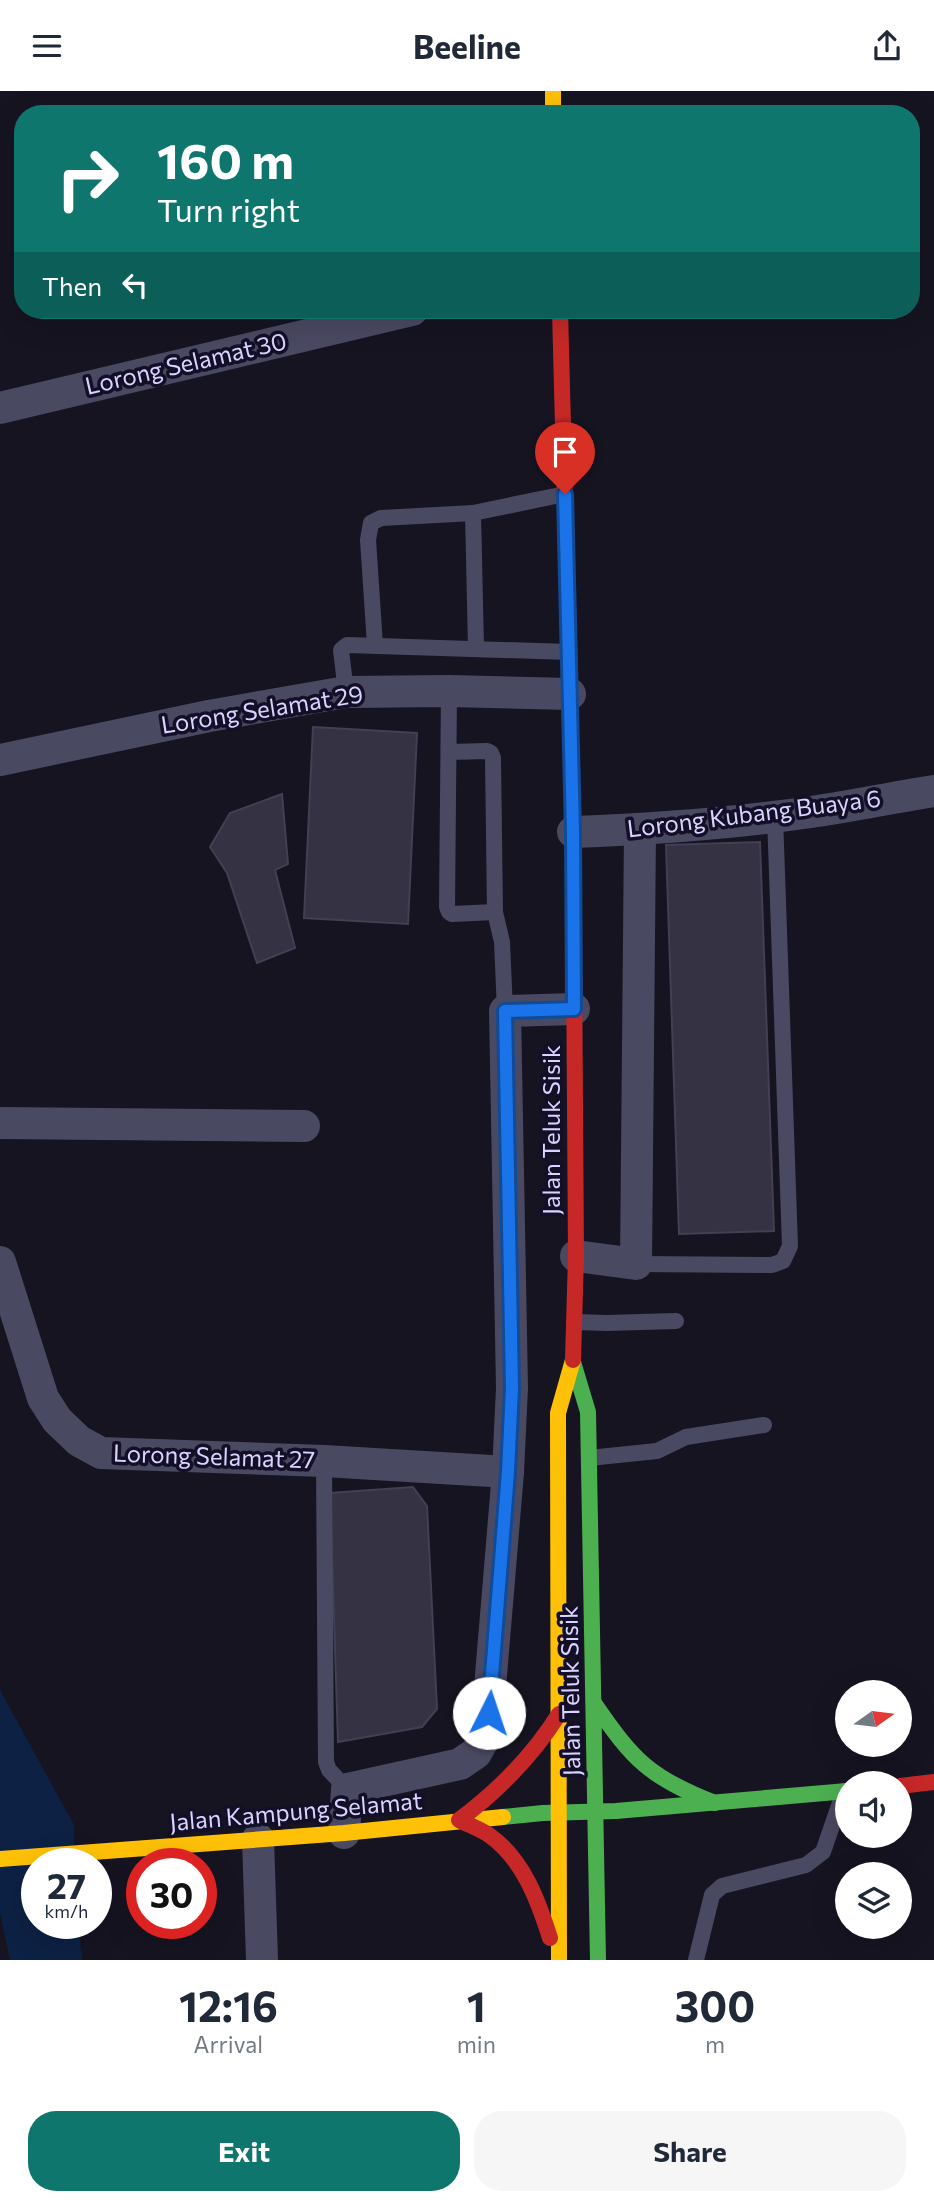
<!DOCTYPE html>
<html lang="en">
<head>
<meta charset="utf-8">
<style>
  :root { --surface:#fff; --page:#f6f6f7; --text:#1f2937; --muted:#747a83; --accent:#0f766e }
  body { margin:0; font-family:Commissioner,sans-serif; background:var(--page); color:var(--text); height:100vh; display:flex; flex-direction:column; font-size:26px; white-space:nowrap }
  * { box-sizing:border-box; margin:0 }
  p { font-size:23px; color:var(--muted) }
  .icon { flex:none; width:38px; height:38px; fill:none; stroke:currentColor; stroke-width:2; stroke-linecap:round; stroke-linejoin:round }
  .map { position:relative; height:1869px; overflow:hidden }
  .drawer { display:flex; flex-direction:column; background:var(--surface); flex:1 }
  .drawer>* { flex:none }
  .top-card { position:absolute; left:14px; top:14px; width:906px; height:214px; border-radius:28px; box-shadow:0 7px 28px #0002; background:#0f766e; color:#fff; overflow:hidden }
  .needle { width:46px; rotate:76deg }
  .tools { position:absolute; left:835px; top:1589px; display:grid; gap:14px }
  .tools a { display:grid; place-items:center; width:77px; height:77px; border-radius:50%; background:var(--surface); box-shadow:0 7px 28px #0002; font-size:35px }
  .speed { position:absolute; left:21px; top:1757px; display:flex; gap:14px; font-size:35px; font-weight:700; text-align:center }
  .speed>* { display:grid; place-content:center; width:91px; height:91px; border-radius:50%; background:var(--surface); box-shadow:0 7px 28px #0002; line-height:1 }
  .speed small { font-size:18px; font-weight:400 }
  .speed .limit { border:10px solid #d22; background:#fff; color:#111 }
  .pin { position:absolute; display:grid; place-items:center; width:60px; height:60px; color:#fff; margin:-72px -30px; border-radius:50% 50% 50% 0; rotate:-45deg; box-shadow:0 0 7px #0007 }
  .pin .icon { rotate:45deg }
  .me { position:absolute; width:77px; margin:-38px; rotate:4deg; stroke-linejoin:round; filter:drop-shadow(0 0 5px #0008) }
  .turn { display:flex; align-items:center; gap:24px; height:147px; padding:0 28px; font-size:32px }
  .turn .icon { width:91px; height:91px; stroke-width:2.5 }
  .turn b { display:block; font-size:49px; line-height:60px }
  .then { display:flex; align-items:center; height:66px; padding:0 28px; background:#0003; gap:14px; font-size:26px }
  .eta { display:flex; justify-content:space-evenly; align-items:center; height:119px; text-align:center }
  .eta b { font-size:42px; font-weight:700; line-height:49px }
  .primary-button { display:flex; gap:14px; margin-top:auto; padding:14px 28px }
  .primary-button a { flex:1; height:80px; border-radius:28px; background:var(--accent); color:#fff; font-size:28px; font-weight:700; line-height:80px; text-align:center }
  .primary-button a+a { background:var(--page); color:var(--text) }
  header { display:flex; justify-content:space-between; align-items:center; height:91px; padding:0 28px; background:var(--surface); font-size:32px; font-weight:700 }
  .map>svg:first-child { display:block }
  .water { fill:#0d2144 }
  .building { fill:#343243; stroke:#433f54; stroke-width:2 }
  .lines { fill:none; stroke-linecap:round; stroke-linejoin:round }
  .lane { stroke:#4a4962; stroke-width:16 }
  .street { stroke:#4a4962; stroke-width:32 }
  .fast { stroke:#4caf50; stroke-width:16 }
  .slow { stroke:#ffc107; stroke-width:16 }
  .jam { stroke:#c62828; stroke-width:16 }
  .route-casing { stroke:#114b97; stroke-width:18 }
  .route { stroke:#1a73e8; stroke-width:12 }
  .labels { text-anchor:middle; stroke-width:7; stroke-linejoin:round; paint-order:stroke }
  .street-label { font-size:24px; fill:#d9d4ff; stroke:#130f26 }
</style>
</head>
<body>
<header><svg class="icon" aria-label="menu" viewBox="0 0 24 24"><path d="M4 6h16M4 12h16M4 18h16"/></svg>Beeline<svg class="icon" aria-label="share" viewBox="0 0 24 24"><path d="M12 15V3M7 8l5-5 5 5M5 13v7h14v-7"/></svg></header>
<div class="map">
<svg width="934" height="1869" viewBox="0 0 934 1869">
  <rect width="100%" height="100%" fill="#161421"/>
  <path class="water" d="M0 1599 74 1734V1773H37V1832H78L82 1869H10L0 1822Z"/>
  <g class="building">
    <path d="M313 636 417 642 408 833 304 827Z"/>
    <path d="M282 703 288 773 275 779 295 857 257 872 227 782 210 756 230 722Z"/>
    <path d="M760 751 774 1140 679 1143 666 754Z"/>
    <path d="M413 1396 427 1415 437 1618 422 1636 338 1651 330 1402Z"/>
  </g>
  <g class="lines">
    <g class="lane">
      <path d="M473 422 476 557"/>
      <path d="M375 554 368 449 371 432 381 427 473 422 565 403"/>
      <path d="M449 600 447 816 449 821 452 823 495 821"/>
      <path d="M346 601 341 559 347 554 569 561"/>
      <path d="M449 661 487 660 491 662 493 667 495 821 502 851 505 920"/>
      <path d="M636 1173 772 1174 783 1170 790 1155 775 725"/>
      <path d="M574 1231 607 1232 676 1230"/>
      <path d="M589 1367 657 1360 686 1346 764 1334"/>
      <path d="M324 1370 326 1671 329 1679 347 1698"/>
      <path d="M696 1869 712 1804 722 1795 806 1774 823 1761 844 1700"/>
    </g>
    <g class="street">
      <path d="M0 317 412 219"/>
      <path d="M0 669 209 625 346 601 449 600 570 603"/>
      <path d="M573 741C655 738 737 732 818 720 857 714 895 706 934 700"/>
      <path d="M0 1032 304 1035"/>
      <path d="M576 1165 636 1173 640 739"/>
      <path d="M0 1171 43 1307 57 1329 79 1350 101 1362 324 1370 508 1381"/>
      <path d="M344 1742 347 1698 460 1673 476 1662 486 1644 508 1381 512 1297 505 920 574 918"/>
      <path d="M258 1748 262 1869"/>
    </g>
    <g class="fast">
      <path d="M573 1271 588 1321 598 1869"/>
      <path d="M594 1612C633 1669 650 1687 715 1712"/>
      <path d="M503 1726 543 1722 616 1720 847 1700"/>
    </g>
    <g class="slow">
      <path d="M553 0V23"/>
      <path d="M565 413 573 741 574 862"/>
      <path d="M0 1768 344 1742 503 1726"/>
      <path d="M559 1869 558 1322 573 1269"/>
    </g>
    <g class="jam">
      <path d="M560 219 565 413"/>
      <path d="M573 1269 576 1165 574 862"/>
      <path d="M900 1695 934 1691"/>
      <path d="M550 1847C538 1809 523 1768 489 1744 480 1738 469 1734 459 1729 499 1699 532 1666 559 1623"/>
    </g>
  </g>
  <g class="lines">
    <defs>
      <path id="route" d="M489 1622 508 1381 512 1297 505 920 574 918 573 741 565 403"/>
    </defs>
    <use href="#route" class="route-casing"/>
    <use href="#route" class="route"/>
  </g>
  <g class="labels">
    <g class="street-label">
      <text transform="translate(186 273) rotate(-13)" y="8">Lorong Selamat 30</text>
      <text transform="translate(262 619) rotate(-9)" y="8">Lorong Selamat 29</text>
      <text transform="translate(754 723) rotate(-7)" y="8">Lorong Kubang Buaya 6</text>
      <text transform="translate(552 1039) rotate(-90)" y="8">Jalan Teluk Sisik</text>
      <text transform="translate(214 1366) rotate(2)" y="8">Lorong Selamat 27</text>
      <text transform="translate(571 1600) rotate(-91)" y="8">Jalan Teluk Sisik</text>
      <text transform="translate(296 1721) rotate(-5)" y="8">Jalan Kampung Selamat</text>
    </g>
  </g>
</svg>
<div class="tools">
<a><svg class="needle" viewBox="-14 -14 28 28"><path d="M0-13l5 13h-10z" fill="#e53935"/><path d="M0 13l5-13h-10z" fill="#747a83"/></svg></a>
<a><svg class="icon" aria-label="sound" viewBox="0 0 24 24"><path d="M4 9h4l5-4v14l-5-4H4zM17 9q2 3 0 6"/></svg></a>
<a><svg class="icon" aria-label="layers" viewBox="0 0 24 24"><path d="M12 4l9 5-9 5-9-5zM3 14l9 5 9-5"/></svg></a>
</div>
<div class="speed"><div>27<small>km/h</small></div><div class="limit">30</div></div>
<div class="pin" style="left:565px;top:403px;background:#d93025"><svg class="icon" aria-label="arrive" viewBox="0 0 24 24"><path d="M6 21V4h12l-3 4 3 4H6"/></svg></div>
<svg class="me" style="left:489px;top:1622px" viewBox="-20 -20 40 40"><circle r="19" fill="#fff"/><path d="M0-13L10 11 0 6-10 11z" fill="#1a73e8"/></svg>
<div class="top-card">
<div class="turn"><svg class="icon" aria-label="right" viewBox="0 0 24 24"><path d="M7 20v-9h11M14 6l5 5-5 5"/></svg><div><b>160 m</b>Turn right</div></div>
<div class="then">Then<svg class="icon" aria-label="left" viewBox="0 0 24 24"><path d="M17 20v-9H6M10 6l-5 5 5 5"/></svg></div>
</div>
</div>
<section class="drawer">
<div class="eta">
<div><b>12:16</b><p>Arrival</p></div>
<div><b>1</b><p>min</p></div>
<div><b>300</b><p>m</p></div>
</div>
<div class="primary-button"><a>Exit</a><a>Share</a></div>
</section>
</body>
</html>
